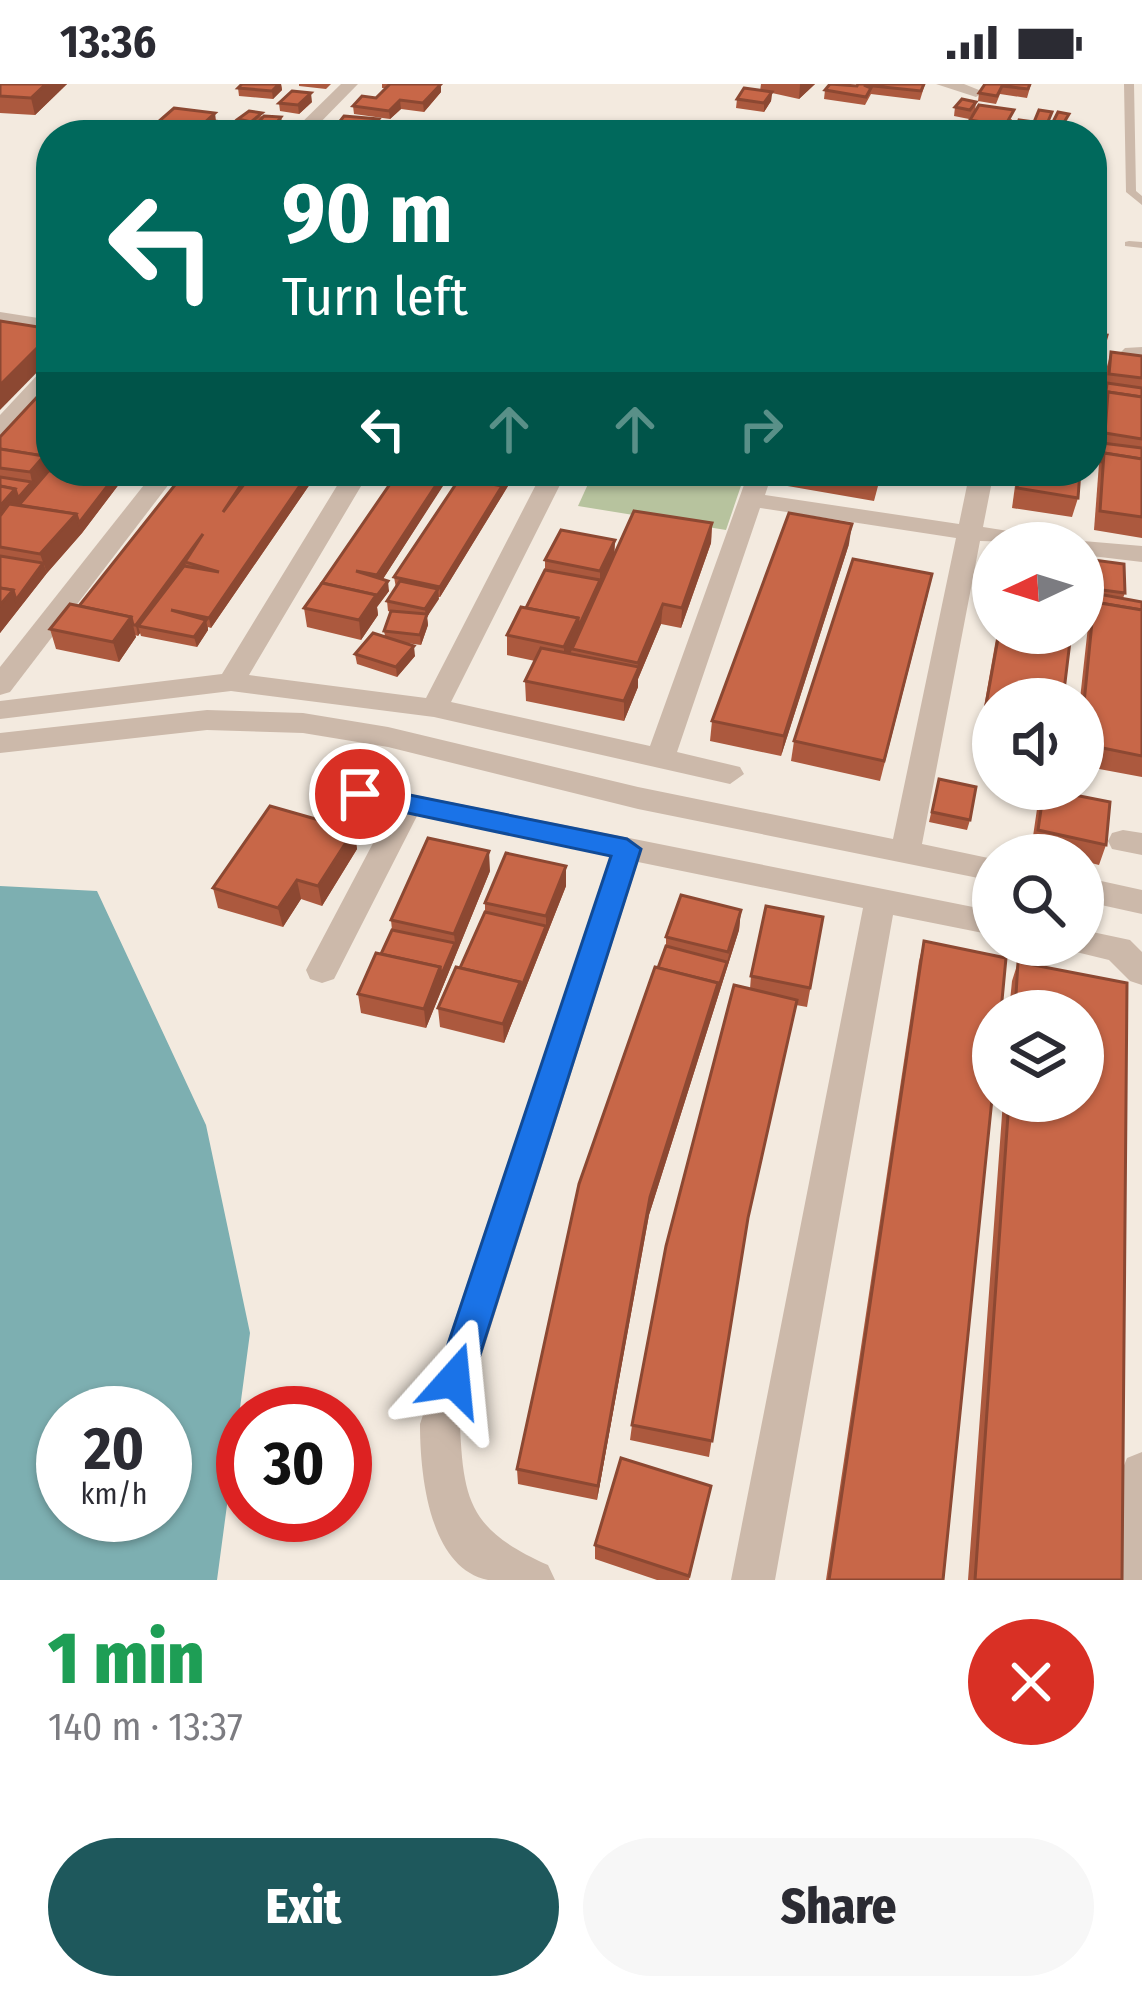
<!DOCTYPE html>
<html lang="en">
<head>
<meta charset="utf-8">
<style>
  :root { --surface:#fff; --page:#f7f7f7; --text:#2b2b33; --muted:#7c7c81; --accent:#1e585c }
  body { margin:0; font-family:"Fira Sans Condensed",sans-serif; background:var(--page); color:var(--text); height:100vh; display:flex; flex-direction:column; font-size:45px; white-space:nowrap }
  * { box-sizing:border-box; margin:0 }
  p { font-size:39px; color:var(--muted) }
  .icon { flex:none; width:66px; height:66px; fill:none; stroke:currentColor; stroke-width:2; stroke-linecap:round; stroke-linejoin:round }
  .map { position:relative; height:1496px; overflow:hidden }
  .panel { display:flex; flex-direction:column; background:var(--surface); flex:1 }
  .panel>* { flex:none }
  .guide { position:absolute; left:36px; top:36px; width:1071px; height:366px; border-radius:48px; box-shadow:0 3px 9px #0004; background:#00695c; color:#fff; overflow:hidden }
  .needle { width:78px; rotate:266deg }
  .fabs { position:absolute; left:972px; top:438px; display:grid; gap:24px }
  .fabs a { display:grid; place-items:center; width:132px; height:132px; border-radius:50%; background:var(--surface); box-shadow:0 3px 9px #0004; font-size:60px }
  .speed { position:absolute; left:36px; top:1302px; display:flex; gap:24px; font-size:60px; font-weight:700; text-align:center }
  .speed>* { display:grid; place-content:center; width:156px; height:156px; border-radius:50%; background:var(--surface); box-shadow:0 3px 9px #0004; line-height:1 }
  .speed small { font-size:30px; font-weight:400 }
  .speed .limit { border:18px solid #d22; background:#fff; color:#111 }
  .pin { position:absolute; display:grid; place-items:center; width:102px; height:102px; color:#fff; margin:-51px; border:6px solid #fff; border-radius:50%; box-shadow:0 3px 12px #0007 }
  .me { position:absolute; width:132px; margin:-66px; rotate:18deg; stroke-linejoin:round; filter:drop-shadow(0 0 9px #0008) }
  .turn { display:flex; align-items:center; gap:42px; height:252px; padding:0 48px; font-size:54px }
  .turn .icon { width:156px; height:156px; stroke-width:2.5 }
  .turn b { display:block; font-size:84px; line-height:102px }
  .lanes { display:flex; align-items:center; height:114px; padding:0 48px; background:#0003; justify-content:center; gap:60px; direction:ltr }
  .lanes .off { opacity:.35 }
  .round { display:grid; place-items:center; flex:none; width:126px; height:126px; border-radius:63px; background:var(--page) }
  .summary { display:flex; align-items:center; justify-content:space-between; height:204px; padding:0 48px }
  h1 { font-size:72px; font-weight:800; line-height:90px; color:#1e9e55 }
  .cta { display:flex; gap:24px; margin-top:auto; padding:24px 48px }
  .cta a { flex:1; height:138px; border-radius:72px; background:var(--accent); color:#fff; font-size:48px; font-weight:800; line-height:138px; text-align:center }
  .cta a+a { background:var(--page); color:var(--text) }
  .status { display:flex; justify-content:space-between; align-items:center; height:84px; padding:0 60px; background:var(--surface); direction:ltr }
  .status svg { height:33px; fill:currentColor }
  .map>svg:first-child { display:block }
  .green { fill:#b7c39e }
  .water { fill:#7dafb1; fill-rule:evenodd }
  .lines { fill:none; stroke-linecap:round; stroke-linejoin:round }
  .lane { fill:#ccb9aa; fill-rule:evenodd }
  .street { fill:#ccb9aa; fill-rule:evenodd }
  .wall { fill:#ac593e }
  .shaded-wall { fill:#8c4832 }
  .building { fill:#c86748; stroke:#8c4832; stroke-width:3 }
  .route { fill:#1a73e8; stroke:#114b97; stroke-width:3 }
</style>
</head>
<body>
<div class="status"><b>13:36</b><svg viewBox="0 0 49 12"><path d="M0 12V9h3v3zM5 12V6h3v6zM10 12V3h3v9zM15 12V0h3v12zM26 1h20v11H26zM47 4h2v5h-2z"/></svg></div>
<div class="map">
<svg width="1142" height="1496" viewBox="0 0 1142 1496">
  <rect width="100%" height="100%" fill="#f3eadf"/>
  <path class="green" d="M594 387H746L726 446 578 422Z"/>
  <path class="water" d="M0 802 97 807 206 1041 250 1249 217 1496H0ZM63 1329H165V1431H63Z"/>
  <g class="lines">
    <g class="lane">
      <path d="M1124 0H1134L1136 107 1142 112V121L1126 108Z"/>
      <path d="M1129 157 1142 158V164L1125 162V158Z"/>
    </g>
    <g class="street">
      <path d="M341 0H358L308 51H289Z"/>
      <path d="M936 0H964L984 8 976 13Z"/>
      <path d="M0 228 51 236V248L0 240Z"/>
      <path d="M1142 263V275L1121 268 1125 264Z"/>
      <path d="M51 284V303L8 349 0 351V331L43 285Z"/>
      <path d="M155 387H179L10 608 0 611V583Z"/>
      <path d="M346 387H370L249 591 426 614 543 387H567L451 618 650 662 749 387H773L765 411 959 440 970 387H994L983 443 1040 452 1052 459 980 457 922 760 993 775V797L638 725 388 663 303 649 207 646 0 669V649L207 626 303 629 388 643 638 703 893 755 956 454 760 424 677 668 740 683 744 690 730 700 434 633 231 607 0 635V617L222 590Z"/>
      <path d="M1083 457 1142 462V478L1083 471V459H1074Z"/>
      <path d="M360 700 993 827V851L893 831 775 1496H731L863 824 638 778 460 1340C463 1420 472 1447 548 1481L555 1496C534 1496 508 1496 488 1496 428 1484 420 1387 420 1340L610 772 417 732 334 895 322 899 310 895 306 886 390 727 350 717 345 710Z"/>
      <path d="M1123 746 1142 749V771L1112 765 1108 757 1112 749Z"/>
      <path d="M1083 793 1142 806V830L1083 817Z"/>
      <path d="M1083 846 1130 856 1142 868V901L1130 897 1109 876 1072 867 1069 861H1083Z"/>
      <path d="M1142 1368V1496H1119L1121 1389 1127 1374Z"/>
    </g>
  </g>
  <g class="wall">
    <path d="M0 0H67L35 31 0 29Z"/>
    <path d="M242 0H281L282 6 273 15 239 12 238 4Z"/>
    <path d="M299 0H331L326 5 299 2Z"/>
    <path d="M382 0H441V8L424 28 401 25 390 35 354 30 353 22 376 14 385 4H382Z"/>
    <path d="M761 0H815L799 15 772 9 771 17 764 28 736 24 737 15 760 7Z"/>
    <path d="M925 0 920 16 871 10 865 21 824 15 825 6 857 2Z"/>
    <path d="M985 0H1031L1027 14 1000 10 996 20 978 17 979 9Z"/>
    <path d="M312 18 299 30 280 27 279 19Z"/>
    <path d="M976 18 975 27 969 35 954 32 955 23Z"/>
    <path d="M263 32 281 33 282 41 275 51H256L255 45 248 46 246 51H151L150 45 216 37 238 39V35Z"/>
    <path d="M1012 35 1004 50 969 44 970 36Z"/>
    <path d="M1053 38H1067L1061 49 1051 47Z"/>
    <path d="M1048 40 1049 51H1014L1015 46Z"/>
    <path d="M1092 250 1107 251 1096 290 1092 289Z"/>
    <path d="M1111 268 1142 272V454L1094 446 1106 286Z"/>
    <path d="M0 353 129 387 82 449 47 489 0 549Z"/>
    <path d="M319 387 211 544 208 543V546L197 563 141 552 140 549 138 552 135 551 136 553 119 578 56 565 50 545 79 522Z"/>
    <path d="M399 387H452L383 495 389 507 377 523 378 531 361 556 307 543 304 524Z"/>
    <path d="M459 387H517L440 513H438L427 533 428 541 421 561 406 559 415 572 397 593 357 580 355 570 385 552 384 547 391 528 388 527 387 517 396 504 394 493 460 394Z"/>
    <path d="M778 387H882L874 417 776 400Z"/>
    <path d="M1017 387H1080L1078 414 1072 433 1012 424Z"/>
    <path d="M712 439 711 459 681 544 661 540 638 595V603L624 637 526 617 525 597 535 577 507 571V551L526 524 545 486V476L615 456 614 471Z"/>
    <path d="M849 460 781 672 710 657 712 637Z"/>
    <path d="M1086 475 1125 509 1123 514 1142 518V693L1083 682V615H1080L1091 515 1084 514 1083 485Z"/>
    <path d="M928 510 880 697 791 677 794 657Z"/>
    <path d="M997 549H1071L993 615V667L977 663Z"/>
    <path d="M939 695 970 736 967 746 929 738Z"/>
    <path d="M1044 705 1106 761 1099 781 1083 777V771H1053L1031 766 1037 725Z"/>
    <path d="M354 746 357 765 322 822 301 815 283 843 218 824 213 804Z"/>
    <path d="M566 782V802L504 959 440 943 438 924 460 884 485 828V819Z"/>
    <path d="M490 787 426 944 361 929 358 910 381 870 392 846 391 836Z"/>
    <path d="M741 826 739 846 649 1131 597 1416 518 1400 517 1385 666 862V853Z"/>
    <path d="M823 833 807 923 796 921 745 1148 709 1373 630 1356 632 1341 750 905 751 892Z"/>
    <path d="M924 857 943 1496H826L919 877Z"/>
    <path d="M1018 878 1127 899 1122 1496H968L1003 1017H1083V927H1009L1012 897Z"/>
    <path d="M708 1416 689 1496H657L595 1475V1461Z"/>
  </g>
  <g class="shaded-wall">
    <path d="M46 0H67L35 31 31 14Z"/>
    <path d="M279 0H281L282 6 273 15 272 7Z"/>
    <path d="M441 0V8L424 28 423 19Z"/>
    <path d="M800 0H815L799 15Z"/>
    <path d="M772 8 771 17 764 28V19Z"/>
    <path d="M311 9 312 18 299 30 298 21Z"/>
    <path d="M400 16 401 25 390 35 389 27Z"/>
    <path d="M215 29 216 37 201 51H191Z"/>
    <path d="M281 33 282 41 274 51 273 44Z"/>
    <path d="M379 35V44L374 51H367Z"/>
    <path d="M247 40 248 49 246 51H237Z"/>
    <path d="M51 250V274L0 326V301Z"/>
    <path d="M44 372 50 391 0 449V422L15 405 32 398 30 388Z"/>
    <path d="M119 387H129L82 449 47 489 40 470 76 430Z"/>
    <path d="M310 387H319L211 544 209 534Z"/>
    <path d="M442 387H452L443 402Z"/>
    <path d="M505 387H517L502 412 501 392Z"/>
    <path d="M442 392 443 402 379 501 377 491Z"/>
    <path d="M502 402V412L440 513V503Z"/>
    <path d="M712 439 711 459 681 544 682 524Z"/>
    <path d="M852 440 849 460 781 672 784 652Z"/>
    <path d="M203 450 185 478 187 485 138 542 140 549 138 552 136 541Z"/>
    <path d="M615 456 614 475 564 583V563L578 534 600 496V487Z"/>
    <path d="M43 479 47 489 0 549V521L13 506Z"/>
    <path d="M388 497 389 507 377 523 378 531 361 556 359 536Z"/>
    <path d="M438 505 439 515 427 533 428 541 421 561 420 551 426 534 425 525Z"/>
    <path d="M663 520 661 540 638 595V603L624 637V617L637 587 638 579Z"/>
    <path d="M131 533 136 553 119 578 113 558Z"/>
    <path d="M206 536 208 546 197 563 194 553Z"/>
    <path d="M414 562 415 572 397 593 396 583Z"/>
    <path d="M354 746 357 765 322 822 318 802Z"/>
    <path d="M489 767 490 787 426 944 424 925 440 883 455 859 454 850Z"/>
    <path d="M566 782V802L504 959 503 940 520 898 546 842V832Z"/>
    <path d="M297 796 301 815 283 843 278 824Z"/>
    <path d="M741 826 739 846 649 1131 597 1416 598 1402 650 1113 718 899 727 878Z"/>
  </g>
  <g class="building">
    <path d="M0 0H46L31 14 0 12Z"/>
    <path d="M242 0H279L272 7 238 4Z"/>
    <path d="M390 0H441L423 19 400 16 389 27 353 22 362 12 376 14Z"/>
    <path d="M830 0 857 2 858 0H924L921 7 864 1 871 4 866 13 825 6Z"/>
    <path d="M985 0H1030L1028 5 1002 2 997 12 979 9Z"/>
    <path d="M744 4 772 8 764 19 737 15Z"/>
    <path d="M292 7 311 9 298 21 279 19Z"/>
    <path d="M962 15 976 18 970 26 955 23Z"/>
    <path d="M979 21 1014 26 1005 42 970 36Z"/>
    <path d="M174 24 215 29 191 51 150 45Z"/>
    <path d="M1039 26 1052 28 1047 40H1051L1048 51 1015 46 1019 36 1034 38Z"/>
    <path d="M249 27 262 29 251 38 238 35Z"/>
    <path d="M1058 28 1069 30 1063 40 1053 38Z"/>
    <path d="M264 32 281 33 273 44 255 42Z"/>
    <path d="M344 32 379 35 367 51H329Z"/>
    <path d="M213 37 247 40 237 51 201 48Z"/>
    <path d="M0 237 51 245V250L0 301Z"/>
    <path d="M1092 250 1107 251 1101 271 1092 270Z"/>
    <path d="M1111 268 1142 272V294L1109 290Z"/>
    <path d="M51 298V377L47 381 44 372 0 365V353Z"/>
    <path d="M1107 299 1142 304V313L1108 308 1105 317Z"/>
    <path d="M1108 308 1142 313V355L1105 349Z"/>
    <path d="M1102 359 1142 364V375L1104 369 1101 379Z"/>
    <path d="M0 365 44 372 30 388 0 384Z"/>
    <path d="M1104 369 1142 375V433L1100 427Z"/>
    <path d="M51 384V387H119L79 439 76 430 19 421Z"/>
    <path d="M186 387H250L223 428 254 387H310L209 534 171 526 206 536 194 553 138 542 184 482 219 488 185 478 203 450 136 541H133L131 533 79 522Z"/>
    <path d="M399 387H413L442 392 377 491 356 487 388 497 376 513V511L322 499Z"/>
    <path d="M473 387H505L501 392Z"/>
    <path d="M815 387H880L877 397Z"/>
    <path d="M1019 387H1080L1078 414 1017 404Z"/>
    <path d="M0 393 32 398 18 414 15 405 0 402Z"/>
    <path d="M460 394 502 402 440 503 394 493Z"/>
    <path d="M0 402 15 405 0 422Z"/>
    <path d="M9 420 76 430 40 470 0 463V432Z"/>
    <path d="M634 427 712 439 682 524 663 520 638 579 572 565Z"/>
    <path d="M789 429 852 440 784 652 712 637Z"/>
    <path d="M561 446 615 456 600 487 545 476Z"/>
    <path d="M0 472 43 479 16 516 13 506 0 504Z"/>
    <path d="M853 475 932 490 884 677 794 657Z"/>
    <path d="M1086 475 1124 480 1125 509 1087 504Z"/>
    <path d="M545 486 600 496 578 544V534L526 524Z"/>
    <path d="M400 497 438 505 425 525 387 517Z"/>
    <path d="M322 499 376 511 359 536 304 524Z"/>
    <path d="M0 504 13 506 0 521Z"/>
    <path d="M1093 509 1142 518V526L1094 518 1091 527Z"/>
    <path d="M1094 518 1142 526V672L1083 660V629Z"/>
    <path d="M70 520 131 533 113 558 50 545Z"/>
    <path d="M521 523 578 534 564 563 507 551Z"/>
    <path d="M391 527 427 530 420 551 384 547Z"/>
    <path d="M373 549 414 562 396 583 355 570Z"/>
    <path d="M999 549H1071L1063 615H993V646L982 643Z"/>
    <path d="M541 564 639 583 624 617 525 597Z"/>
    <path d="M939 695 976 703 970 736 932 728Z"/>
    <path d="M1044 705 1110 718 1106 761 1038 746Z"/>
    <path d="M270 722 354 746 318 802 297 796 278 824 213 804Z"/>
    <path d="M428 754 489 767 454 850 391 836Z"/>
    <path d="M506 769 566 782 546 832 485 819Z"/>
    <path d="M681 811 741 826 728 868 666 853Z"/>
    <path d="M766 822 823 833 810 904 751 892Z"/>
    <path d="M485 828 546 842 520 907V898L460 884Z"/>
    <path d="M392 846 455 859 441 892 440 883 381 870Z"/>
    <path d="M924 857 1006 874 1001 927H993V1005L943 1496H829Z"/>
    <path d="M666 862 727 878 717 908 718 899 658 884Z"/>
    <path d="M376 869 440 883 424 925 358 910Z"/>
    <path d="M1018 878 1127 899 1122 1496H975L1009 1017H1083V927H1015Z"/>
    <path d="M456 883 520 898 503 940 438 924Z"/>
    <path d="M655 883 718 899 650 1113 598 1402 517 1385 579 1100Z"/>
    <path d="M734 901 797 916 748 1134 712 1357 632 1341 666 1162Z"/>
    <path d="M621 1374 711 1402 689 1492 595 1461Z"/>
  </g>
  <path class="route" d="M360 701 627 755 641 765 472 1296 467 1309 454 1314 441 1309 436 1296 611 772 351 717 347 710 351 703Z"/>
</svg>
<div class="fabs">
<a><svg class="needle" viewBox="-14 -14 28 28"><path d="M0-13l5 13h-10z" fill="#e53935"/><path d="M0 13l5-13h-10z" fill="#7c7c81"/></svg></a>
<a><svg class="icon" aria-label="sound" viewBox="0 0 24 24"><path d="M4 9h4l5-4v14l-5-4H4zM17 9q2 3 0 6"/></svg></a>
<a><svg class="icon" aria-label="search" viewBox="0 0 24 24"><circle cx="10" cy="10" r="6"/><path d="M15 15l6 6"/></svg></a>
<a><svg class="icon" aria-label="layers" viewBox="0 0 24 24"><path d="M12 4l9 5-9 5-9-5zM3 14l9 5 9-5"/></svg></a>
</div>
<div class="speed"><div>20<small>km/h</small></div><div class="limit">30</div></div>
<div class="pin" style="left:360px;top:710px;background:#d93025"><svg class="icon" aria-label="arrive" viewBox="0 0 24 24"><path d="M6 21V4h12l-3 4 3 4H6"/></svg></div>
<svg class="me" style="left:454px;top:1296px" viewBox="-20 -20 40 40"><path d="M0-17L14 15 0 8-14 15z" fill="#1a73e8" stroke="#fff" stroke-width="4"/></svg>
<div class="guide">
<div class="turn"><svg class="icon" aria-label="left" viewBox="0 0 24 24"><path d="M17 20v-9H6M10 6l-5 5 5 5"/></svg><div><b>90 m</b>Turn left</div></div>
<div class="lanes"><svg class="icon" aria-label="left" viewBox="0 0 24 24"><path d="M17 20v-9H6M10 6l-5 5 5 5"/></svg><svg class="icon off" aria-label="ahead" viewBox="0 0 24 24"><path d="M12 20V5M6 11l6-6 6 6"/></svg><svg class="icon off" aria-label="ahead" viewBox="0 0 24 24"><path d="M12 20V5M6 11l6-6 6 6"/></svg><svg class="icon off" aria-label="right" viewBox="0 0 24 24"><path d="M7 20v-9h11M14 6l5 5-5 5"/></svg></div>
</div>
</div>
<section class="panel">
<div class="summary"><div><h1>1 min</h1><p>140 m · 13:37</p></div><a class="round" style="background:#d93025;color:#fff"><svg class="icon" aria-label="close" viewBox="0 0 24 24"><path d="M6 6l12 12M18 6L6 18"/></svg></a></div>
<div class="cta"><a>Exit</a><a>Share</a></div>
</section>
</body>
</html>
